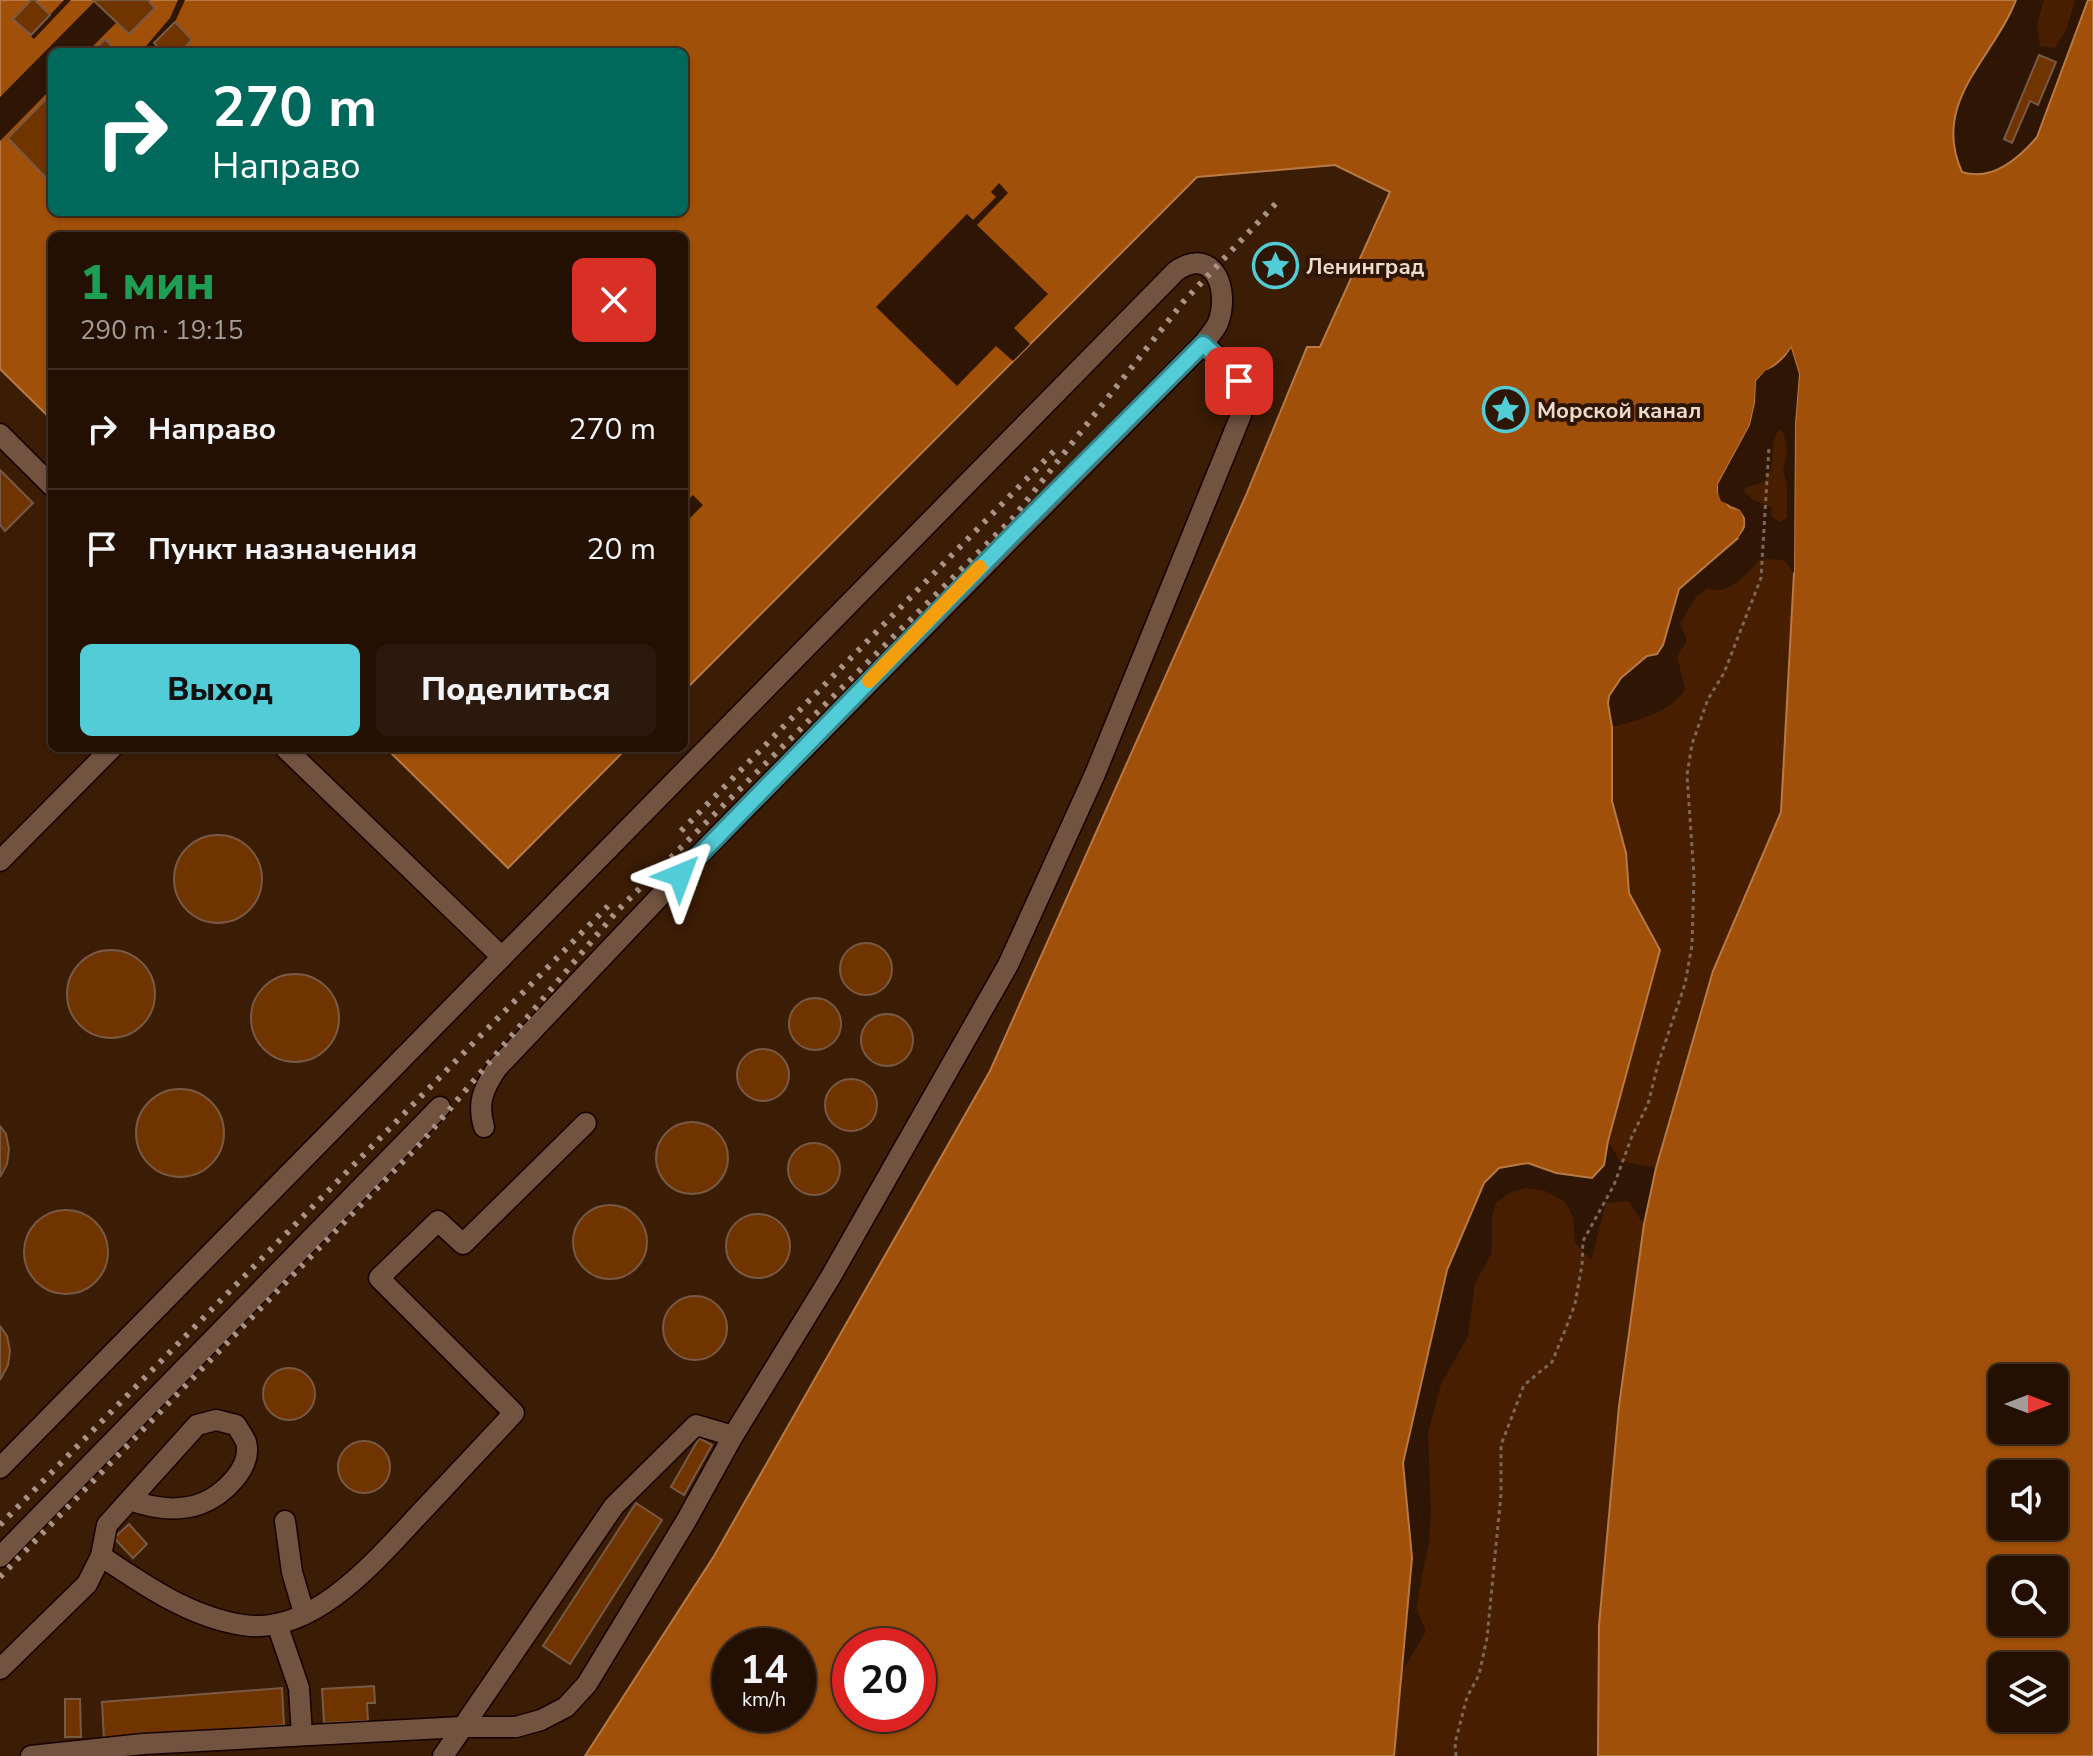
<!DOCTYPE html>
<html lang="ru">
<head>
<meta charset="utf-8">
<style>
  :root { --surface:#231003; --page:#2b190d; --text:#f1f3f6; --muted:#a39d9a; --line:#403025; --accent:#52ccd6 }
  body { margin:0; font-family:"Nunito Sans",sans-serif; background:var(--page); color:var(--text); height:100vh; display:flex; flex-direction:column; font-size:30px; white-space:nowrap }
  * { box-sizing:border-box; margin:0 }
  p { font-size:26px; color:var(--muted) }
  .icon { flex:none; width:44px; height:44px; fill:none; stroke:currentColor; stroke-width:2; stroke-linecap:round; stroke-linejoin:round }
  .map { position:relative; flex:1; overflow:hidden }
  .drawer { position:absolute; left:48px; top:232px; width:640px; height:520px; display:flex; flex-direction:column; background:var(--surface); border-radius:12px; box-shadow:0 2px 6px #0004,0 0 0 2px var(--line) }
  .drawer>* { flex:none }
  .guide { position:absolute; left:48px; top:48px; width:640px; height:168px; border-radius:12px; box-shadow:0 2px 6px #0004,0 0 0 2px var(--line); background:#00695c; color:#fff; overflow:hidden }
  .needle { width:52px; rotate:90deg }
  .tools { position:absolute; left:1988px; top:1364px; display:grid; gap:16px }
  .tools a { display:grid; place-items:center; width:80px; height:80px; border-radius:12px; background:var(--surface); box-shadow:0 2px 6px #0004,0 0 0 2px var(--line); font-size:40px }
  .speed { position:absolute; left:712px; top:1628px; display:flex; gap:16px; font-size:40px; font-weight:700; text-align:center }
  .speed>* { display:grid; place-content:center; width:104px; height:104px; border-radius:50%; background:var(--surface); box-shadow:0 2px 6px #0004,0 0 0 2px var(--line); line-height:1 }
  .speed small { font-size:20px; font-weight:400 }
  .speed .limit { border:12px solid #d22; background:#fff; color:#111 }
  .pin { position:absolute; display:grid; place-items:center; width:68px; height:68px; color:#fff; margin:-34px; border-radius:16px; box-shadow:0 4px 12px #0006 }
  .me { position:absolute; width:88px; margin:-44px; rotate:44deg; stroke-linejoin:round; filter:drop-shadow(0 0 6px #0008) }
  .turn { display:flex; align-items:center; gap:28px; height:168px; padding:0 32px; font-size:36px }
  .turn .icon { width:104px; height:104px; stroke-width:2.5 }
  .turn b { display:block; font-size:56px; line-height:68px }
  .round { display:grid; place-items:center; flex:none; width:84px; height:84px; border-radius:12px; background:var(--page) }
  .headline { display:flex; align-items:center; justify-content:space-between; height:136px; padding:0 32px }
  h1 { font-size:48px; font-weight:800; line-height:60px; color:#1e9e55 }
  .button { display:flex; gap:16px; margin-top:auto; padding:16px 32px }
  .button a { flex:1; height:92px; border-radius:12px; background:var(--accent); color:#111; font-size:32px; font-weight:800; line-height:92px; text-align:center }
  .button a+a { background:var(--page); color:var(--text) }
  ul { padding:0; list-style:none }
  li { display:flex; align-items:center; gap:24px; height:120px; padding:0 32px; border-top:2px solid var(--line) }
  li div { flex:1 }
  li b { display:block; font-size:30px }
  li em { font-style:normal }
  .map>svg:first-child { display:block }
  .built { fill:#3b1c05 }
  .green { fill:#471e00 }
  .water { fill:#a05009; stroke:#b77a45; stroke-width:2; fill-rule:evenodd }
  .pier { fill:#2f1604 }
  .building { fill:#703400; stroke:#785946; stroke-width:2 }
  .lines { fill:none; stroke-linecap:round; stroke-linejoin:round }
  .minor-casing { stroke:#160200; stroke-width:23 }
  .path { stroke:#7d6758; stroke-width:3; stroke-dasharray:4 4; stroke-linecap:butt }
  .minor { stroke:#725340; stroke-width:20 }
  .rail { stroke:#a99487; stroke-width:6; stroke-dasharray:4 8; stroke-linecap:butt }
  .route-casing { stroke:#35858b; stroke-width:20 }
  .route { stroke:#52ccd6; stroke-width:14 }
  .slow { stroke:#f59e0b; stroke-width:14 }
  .labels { text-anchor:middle; stroke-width:8; stroke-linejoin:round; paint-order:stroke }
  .poi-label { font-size:22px; font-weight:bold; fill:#eddbd0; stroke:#2f1604; text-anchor:start }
</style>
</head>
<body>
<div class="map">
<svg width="2093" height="1756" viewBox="0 0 2093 1756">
  <rect width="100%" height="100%" fill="#2f1604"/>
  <path class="built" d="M1335 165 1390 192 1320 347H1306L1247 493 990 1071 714 1556 585 1756H0V369L52 420V748H386L508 867 627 748H684V691L1197 177Z"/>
  <g class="green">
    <path d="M2044 0H2075L2066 30 2055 48 2040 46 2037 24Z"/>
    <path d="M1779 430 1784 433 1787 453 1783 471 1787 484V518L1780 522 1771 516 1772 508 1752 499 1743 490C1751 483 1759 487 1766 479 1777 466 1768 444 1779 430Z"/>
    <path d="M1766 559 1784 560 1794 573 1781 812 1713 971 1656 1168 1620 1161 1608 1141 1660 950 1629 893 1626 853 1612 801V727C1636 721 1672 712 1685 689L1677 656 1687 641 1680 623 1696 597 1708 588C1726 598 1747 574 1759 560Z"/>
    <path d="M1526 1188 1545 1191 1565 1202 1573 1217 1575 1243 1591 1260 1606 1203 1628 1201 1644 1224 1619 1406 1599 1625 1598 1756H1394L1402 1672 1426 1631 1416 1608 1429 1542 1431 1513 1428 1433 1441 1384 1468 1336 1475 1283 1492 1253V1216L1496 1203 1511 1192Z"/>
  </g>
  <g class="water">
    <path d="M0 0H2016C1994 58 1930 102 1962 172 1992 182 2019 158 2037 137L2088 0H2093V1756H1598L1599 1625 1619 1406 1644 1224 1656 1168 1713 971 1781 812 1794 573 1795 424 1799 374 1791 348C1781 363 1768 368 1756 381L1755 403 1750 425 1718 484V493L1730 507 1741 510C1747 522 1745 528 1738 538L1679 589 1663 645 1657 654 1647 656 1621 678 1609 696 1608 704 1612 727V801L1626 853 1629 893 1660 950 1608 1141 1604 1165 1592 1178 1556 1173 1528 1163 1499 1168 1484 1183 1447 1270 1403 1463 1412 1558 1394 1756H585L714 1556 990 1071 1247 493 1307 347H1320L1390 192 1335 165 1197 177 684 691V236H52V420L0 369ZM52 52H684V212H52ZM2002 1378H2054V1430H2002ZM2002 1474H2054V1526H2002ZM2002 1570H2054V1622H2002ZM730 1646H798V1714H730ZM850 1646H918V1714H850ZM2002 1666H2054V1718H2002Z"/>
    <path d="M386 748H627L508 868Z"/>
  </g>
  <g class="pier">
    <path d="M31 0H35L50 15 64 0H71L34 39 13 19Z"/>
    <path d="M148 0 155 8 129 34 116 23 87 52H52V88L0 141V97L95 1Z"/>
    <path d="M178 0H185L175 22 192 40 181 52H162L157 46 151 52H141L170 18Z"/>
    <path d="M999 183 1008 193 977 225 1048 294 1014 328 1030 344 1013 361 996 346 957 386 876 307 967 214 973 220 996 197 991 192Z"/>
    <path d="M1791 348 1799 374 1795 424 1794 573 1790 568 1791 424 1795 374 1790 357 1783 366 1767 374 1760 382 1759 403 1753 426 1722 485 1724 498 1743 507 1749 517 1748 529 1743 538H1738L1745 528V518L1740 510 1721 501 1718 493V484L1750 425 1755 403 1756 381 1765 371 1781 363Z"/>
    <path d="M693 495 703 505 684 524V514L687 510 684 504Z"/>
  </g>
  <g class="building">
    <path d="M31 0H35L50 15 31 35 13 19Z"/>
    <path d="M93 0H148L155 8 129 34Z"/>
    <path d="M175 22 192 40 180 52H162L154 43Z"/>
    <path d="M105 39 117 52H92Z"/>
    <path d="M2039 55 2056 62 2038 105 2030 101 2012 143 2004 139Z"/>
    <path d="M52 93V182L51 183 8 138Z"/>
    <path d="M0 470 33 503 5 531 0 525Z"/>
    <circle cx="218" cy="879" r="44"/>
    <circle cx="866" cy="969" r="26"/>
    <circle cx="111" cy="994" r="44"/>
    <circle cx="295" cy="1018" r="44"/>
    <circle cx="815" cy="1024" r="26"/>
    <circle cx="887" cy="1040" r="26"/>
    <circle cx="763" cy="1075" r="26"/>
    <circle cx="851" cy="1105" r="26"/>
    <circle cx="180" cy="1133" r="44"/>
    <circle cx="692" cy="1158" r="36"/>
    <path d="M0 1126 6 1134 9 1149 7 1164 0 1177Z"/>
    <circle cx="814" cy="1169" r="26"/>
    <circle cx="610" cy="1242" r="37"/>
    <circle cx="66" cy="1252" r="42"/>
    <circle cx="758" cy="1246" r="32"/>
    <circle cx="695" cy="1328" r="32"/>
    <path d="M0 1326 7 1336 10 1351 8 1365 0 1380Z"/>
    <circle cx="289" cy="1394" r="26"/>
    <path d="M699 1438 712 1445 684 1495 671 1487Z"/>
    <circle cx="364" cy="1467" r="26"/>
    <path d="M636 1503 662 1520 570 1664 543 1646Z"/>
    <path d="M129 1524 147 1544 133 1558 114 1538Z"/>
    <path d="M374 1686 375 1703H367L368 1721 324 1723 322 1689Z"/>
    <path d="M282 1688 284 1725 104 1740 102 1702Z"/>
    <path d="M65 1699H80L81 1737H65Z"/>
  </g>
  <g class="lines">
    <defs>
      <g id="minor">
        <path d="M0 434 52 486"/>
        <path d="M285 748 502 957"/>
        <path d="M0 861 112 748"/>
        <path d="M0 1468 1176 271C1215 245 1230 291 1218 323 1215 330 1208 337 1203 344L700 854 497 1068C483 1089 477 1103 484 1127"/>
        <path d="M285 1521 292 1572 304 1613"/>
        <path d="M101 1556C144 1585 190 1617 243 1625 316 1637 382 1553 426 1507 455 1476 485 1444 514 1413L379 1278 438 1221 463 1244 586 1123"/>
        <path d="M0 1557 440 1107"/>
        <path d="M277 1624 299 1688 302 1735"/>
        <path d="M0 1669 87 1584 101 1556 107 1525 197 1425 216 1420 236 1425C239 1430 244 1437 246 1442 253 1468 222 1496 200 1504 177 1512 152 1508 130 1500"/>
        <path d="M31 1756 143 1744 462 1727H516L541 1720 566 1707 587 1684 686 1521 733 1436 830 1278 1008 965 1095 774 1241 415C1247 379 1228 366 1203 344"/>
        <path d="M443 1756 614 1506 696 1425 733 1436"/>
      </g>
    </defs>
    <use href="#minor" class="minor-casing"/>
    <path class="path" d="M1456 1756 1455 1743 1467 1697 1479 1675 1487 1638 1501 1494V1445L1524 1385 1552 1362 1566 1328 1575 1304 1582 1265 1583 1241 1614 1185 1632 1136 1648 1104 1658 1064 1685 984 1692 945 1694 876 1687 775 1692 744 1708 699 1724 673 1761 578 1769 447"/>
    <use href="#minor" class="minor"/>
    <g class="rail">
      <path d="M681 831 1059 446"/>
      <path d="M0 1525 608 906"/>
      <path d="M0 1577 421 1143 618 910 1013 518 1184 301 1280 199"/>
    </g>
  </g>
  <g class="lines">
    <defs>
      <path id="route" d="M680 875 1020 527 1203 344 1226 365 1239 381"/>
    </defs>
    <use href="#route" class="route-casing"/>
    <use href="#route" class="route"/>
    <path class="slow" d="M869 681 980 567"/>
  </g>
  <defs>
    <symbol id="sight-ring" viewBox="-11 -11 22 22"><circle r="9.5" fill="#2f1604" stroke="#52ccd6" stroke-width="1.5"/><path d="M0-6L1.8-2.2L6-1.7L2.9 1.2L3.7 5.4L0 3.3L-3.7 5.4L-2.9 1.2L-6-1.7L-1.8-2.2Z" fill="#52ccd6"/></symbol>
  </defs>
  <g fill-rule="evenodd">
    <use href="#sight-ring" x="1250" y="240" width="51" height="51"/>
    <use href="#sight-ring" x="1480" y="384" width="51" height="51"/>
  </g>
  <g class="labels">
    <g class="poi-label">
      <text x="1306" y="274">Ленинград</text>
      <text x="1537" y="418">Морской канал</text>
    </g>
  </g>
</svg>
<div class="tools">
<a><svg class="needle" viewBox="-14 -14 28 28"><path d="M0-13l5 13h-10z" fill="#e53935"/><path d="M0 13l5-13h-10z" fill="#a39d9a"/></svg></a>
<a><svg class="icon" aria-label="sound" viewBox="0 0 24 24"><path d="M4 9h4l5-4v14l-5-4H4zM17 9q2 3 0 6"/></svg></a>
<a><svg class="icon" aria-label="search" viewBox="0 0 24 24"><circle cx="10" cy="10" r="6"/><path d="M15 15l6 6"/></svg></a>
<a><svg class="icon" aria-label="layers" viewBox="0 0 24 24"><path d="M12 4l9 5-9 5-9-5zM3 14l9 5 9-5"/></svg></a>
</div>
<div class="speed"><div>14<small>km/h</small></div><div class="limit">20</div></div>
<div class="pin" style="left:1239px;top:381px;background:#d93025"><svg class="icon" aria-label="arrive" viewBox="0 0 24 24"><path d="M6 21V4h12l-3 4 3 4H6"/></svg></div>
<svg class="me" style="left:680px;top:875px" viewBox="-20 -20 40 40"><path d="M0-17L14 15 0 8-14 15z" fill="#52ccd6" stroke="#fff" stroke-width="4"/></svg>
<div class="guide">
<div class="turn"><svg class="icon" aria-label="right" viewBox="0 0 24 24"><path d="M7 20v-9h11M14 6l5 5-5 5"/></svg><div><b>270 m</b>Направо</div></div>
</div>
<section class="drawer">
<div class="headline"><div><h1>1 мин</h1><p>290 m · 19:15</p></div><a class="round" style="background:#d93025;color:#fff"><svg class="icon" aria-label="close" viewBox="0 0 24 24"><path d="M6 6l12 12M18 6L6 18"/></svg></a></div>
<ul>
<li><svg class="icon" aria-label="right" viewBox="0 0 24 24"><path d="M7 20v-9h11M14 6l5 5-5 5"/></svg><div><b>Направо</b></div><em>270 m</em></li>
<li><svg class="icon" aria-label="arrive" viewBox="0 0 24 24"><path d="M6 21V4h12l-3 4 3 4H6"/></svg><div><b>Пункт назначения</b></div><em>20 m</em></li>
</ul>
<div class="button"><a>Выход</a><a>Поделиться</a></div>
</section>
</div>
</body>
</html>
